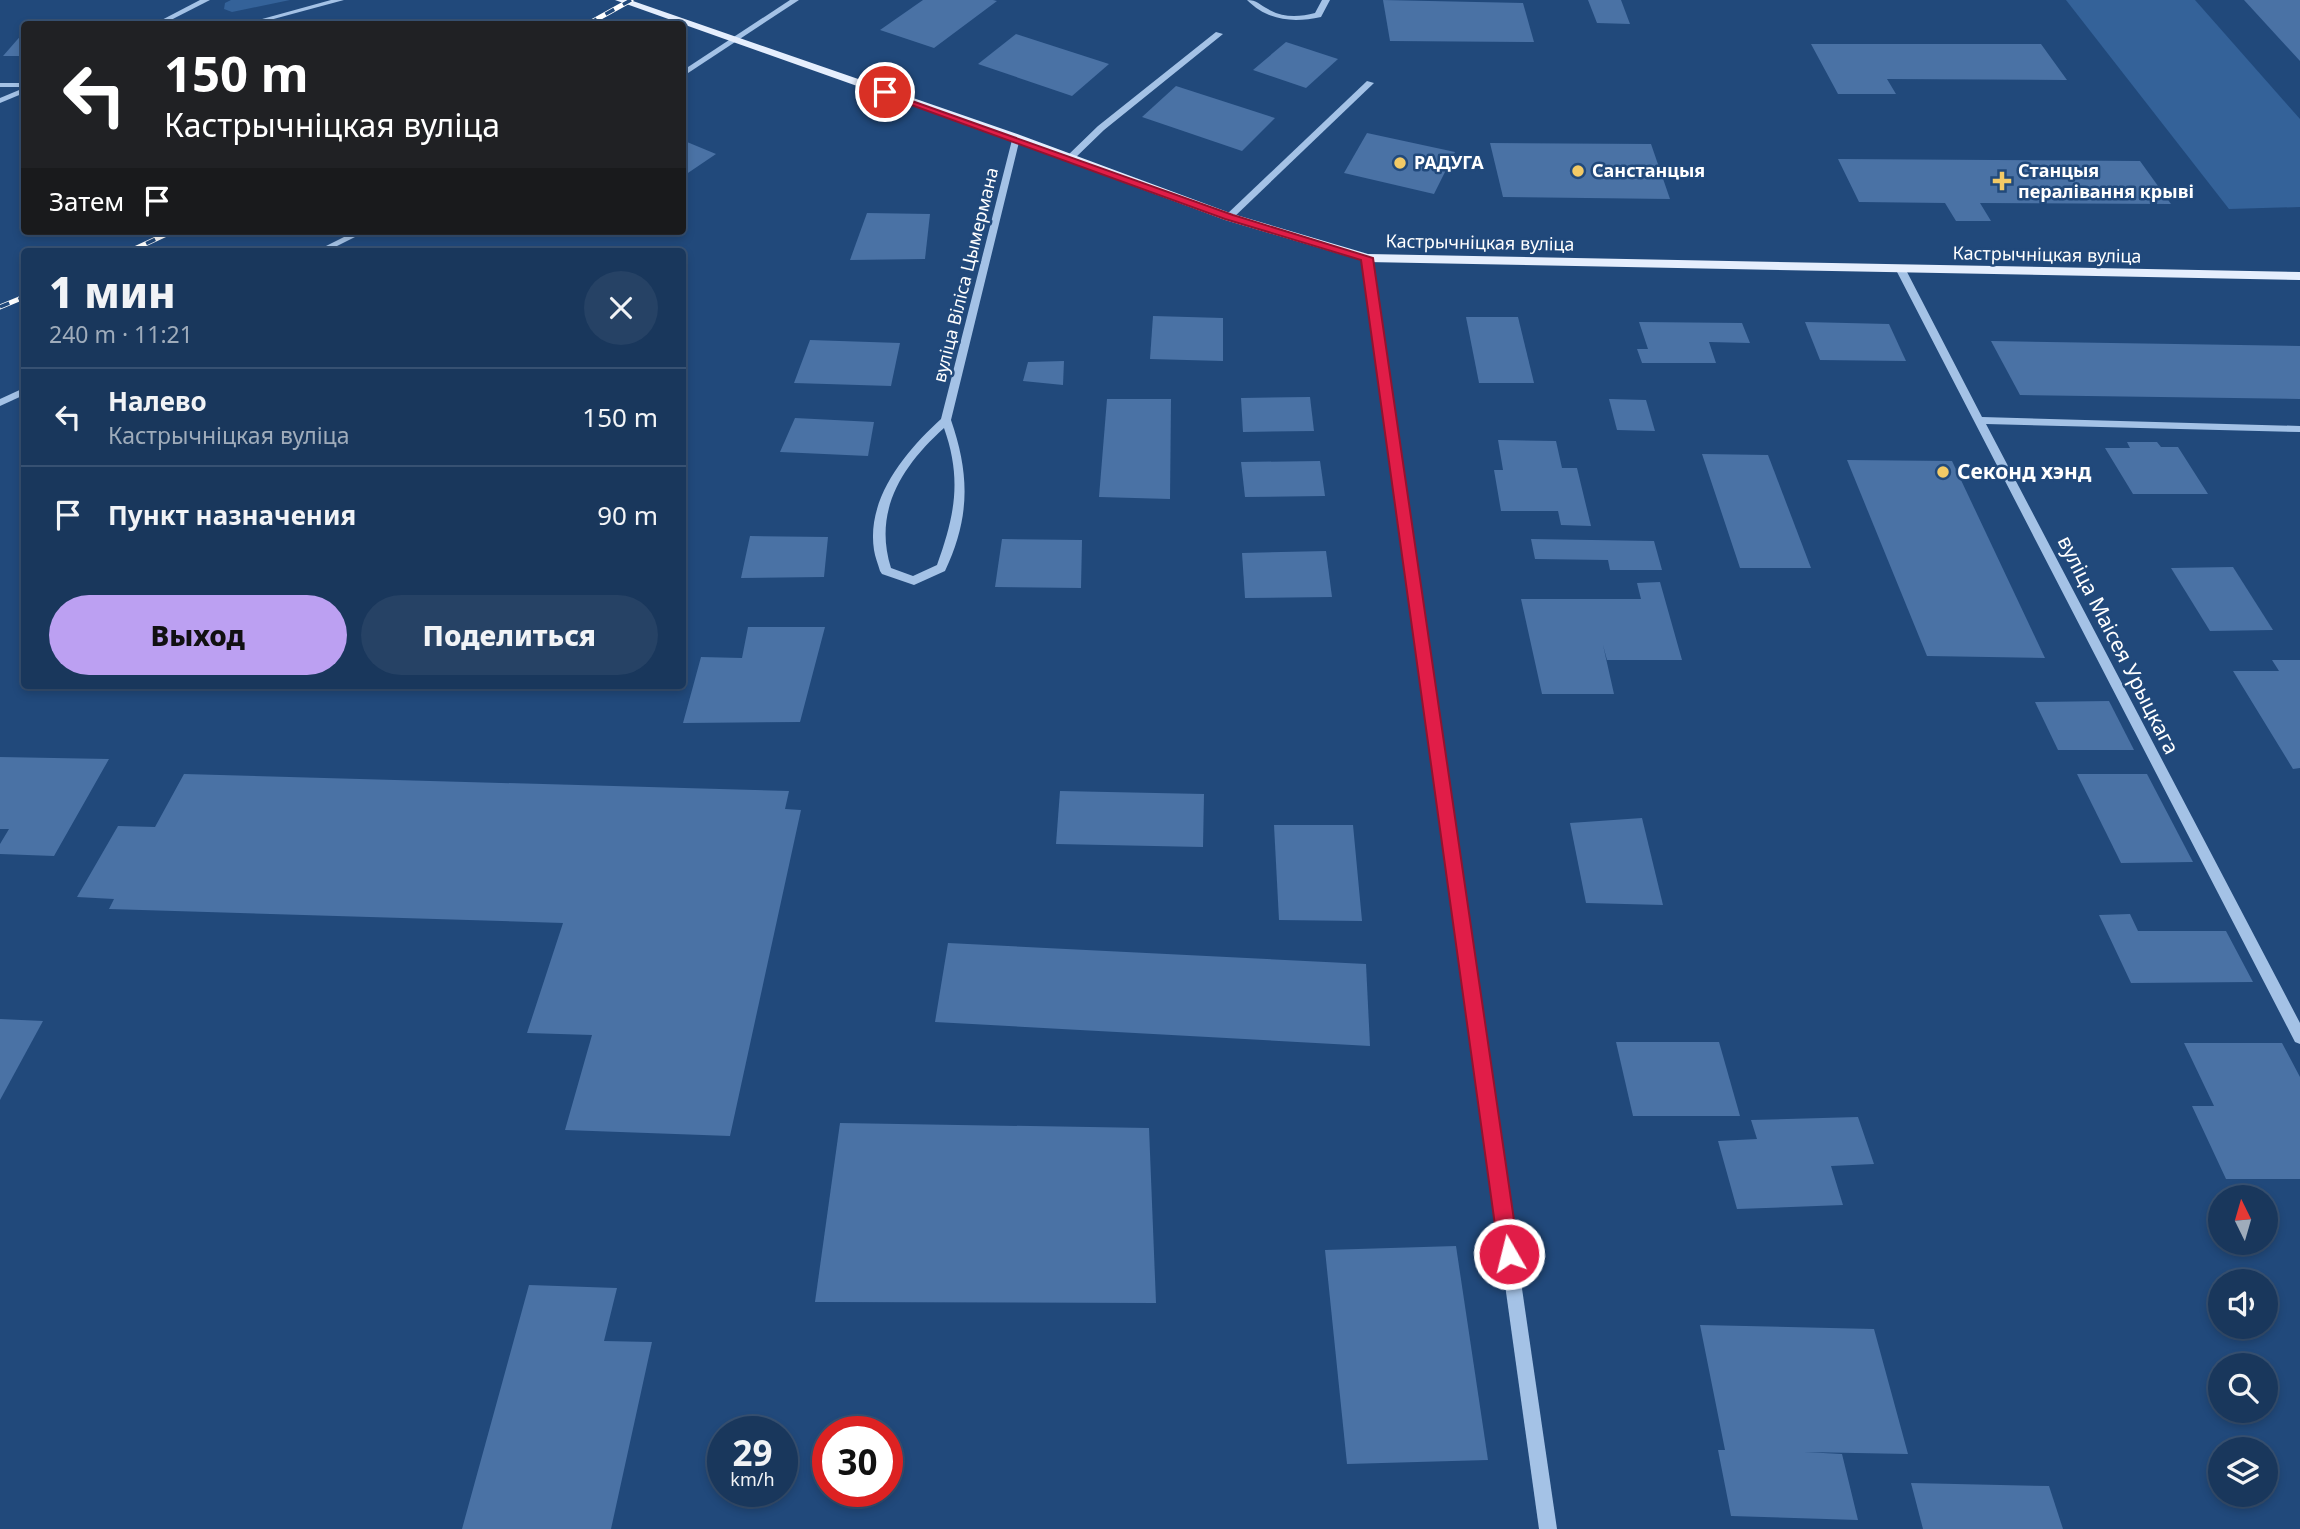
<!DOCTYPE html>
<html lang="ru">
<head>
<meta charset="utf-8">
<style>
  :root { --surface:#19375c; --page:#264265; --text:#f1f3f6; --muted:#9facbb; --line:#375172; --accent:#bca0f2 }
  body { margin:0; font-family:"Noto Sans",sans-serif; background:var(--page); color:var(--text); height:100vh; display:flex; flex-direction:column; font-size:26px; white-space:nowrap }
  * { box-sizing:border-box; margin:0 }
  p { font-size:23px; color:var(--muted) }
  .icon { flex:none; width:38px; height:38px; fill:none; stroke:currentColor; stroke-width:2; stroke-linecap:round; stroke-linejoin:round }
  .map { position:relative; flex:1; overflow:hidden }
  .details { position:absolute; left:21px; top:248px; width:665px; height:441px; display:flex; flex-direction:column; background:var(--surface); border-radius:7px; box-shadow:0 4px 10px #0003,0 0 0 2px var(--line) }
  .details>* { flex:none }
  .guide { position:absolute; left:21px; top:21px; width:665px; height:214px; border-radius:7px; box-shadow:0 4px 10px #0003,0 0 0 2px var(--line); background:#202124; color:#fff; overflow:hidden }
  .needle { width:46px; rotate:355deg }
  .controls { position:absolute; left:2208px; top:1185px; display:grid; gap:14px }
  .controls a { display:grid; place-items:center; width:70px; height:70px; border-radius:50%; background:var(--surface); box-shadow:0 4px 10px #0003,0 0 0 2px var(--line); font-size:35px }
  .speed { position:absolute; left:707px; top:1416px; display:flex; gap:14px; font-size:35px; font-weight:700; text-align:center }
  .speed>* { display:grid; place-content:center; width:91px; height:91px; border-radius:50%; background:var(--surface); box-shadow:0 4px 10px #0003,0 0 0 2px var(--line); line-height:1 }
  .speed small { font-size:18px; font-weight:400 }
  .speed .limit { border:10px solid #d22; background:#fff; color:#111 }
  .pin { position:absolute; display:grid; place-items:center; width:60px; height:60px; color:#fff; margin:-30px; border:4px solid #fff; border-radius:50%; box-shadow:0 2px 7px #0007 }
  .me { position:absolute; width:77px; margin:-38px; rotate:352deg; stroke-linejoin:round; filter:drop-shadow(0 0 5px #0008) }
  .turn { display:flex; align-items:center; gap:24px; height:147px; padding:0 28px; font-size:32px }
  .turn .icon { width:91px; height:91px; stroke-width:2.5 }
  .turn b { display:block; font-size:49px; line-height:60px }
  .then { display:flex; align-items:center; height:66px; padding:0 28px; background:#0003; gap:14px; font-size:26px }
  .round { display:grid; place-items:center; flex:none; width:74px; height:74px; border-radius:37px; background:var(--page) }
  .overview { display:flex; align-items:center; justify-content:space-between; height:119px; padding:0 28px }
  h1 { font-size:42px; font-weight:800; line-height:52px }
  .primary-button { display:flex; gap:14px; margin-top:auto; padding:14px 28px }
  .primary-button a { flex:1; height:80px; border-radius:42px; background:var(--accent); color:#111; font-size:28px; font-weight:800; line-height:80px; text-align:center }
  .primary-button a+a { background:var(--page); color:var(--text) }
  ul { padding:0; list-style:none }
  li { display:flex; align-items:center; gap:21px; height:98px; padding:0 28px; border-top:2px solid var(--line) }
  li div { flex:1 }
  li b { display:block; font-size:26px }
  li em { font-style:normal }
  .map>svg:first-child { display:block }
  .green { fill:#346299 }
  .building { fill:#4a72a5 }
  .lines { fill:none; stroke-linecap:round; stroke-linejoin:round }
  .minor { fill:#a4c2e6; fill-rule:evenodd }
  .major { fill:#e5eefd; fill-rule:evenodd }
  .rail-casing { stroke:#fff; stroke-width:5 }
  .rail { stroke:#21497b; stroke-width:3.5; stroke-dasharray:10; stroke-linecap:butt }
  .route { fill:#e11d48; stroke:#92132f; stroke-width:2 }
  .poi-dot { fill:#f2ca66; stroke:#21497b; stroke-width:2.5 }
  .labels { text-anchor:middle; stroke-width:5; stroke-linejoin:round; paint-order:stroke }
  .far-poi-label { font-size:18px; font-weight:bold; fill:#fff; stroke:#21497b; text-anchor:start }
  .far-street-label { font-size:18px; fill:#fff; stroke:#21497b }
  .poi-label { font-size:21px; font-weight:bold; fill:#fff; stroke:#21497b; text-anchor:start }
  .street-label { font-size:21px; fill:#fff; stroke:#21497b }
</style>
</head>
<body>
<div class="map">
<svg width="2300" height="1529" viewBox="0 0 2300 1529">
  <rect width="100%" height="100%" fill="#21497b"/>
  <g class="green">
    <path d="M231 0H290L232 12 224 9 225 3Z"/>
    <path d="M2066 0H2195L2300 119V207L2229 209Z"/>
  </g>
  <g class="building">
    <path d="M923 0H993L997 1 934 48 880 30Z"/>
    <path d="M1383 0 1523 3 1534 42 1390 41Z"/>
    <path d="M1588 0H1621L1630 24 1597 23Z"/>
    <path d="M2244 0H2300V61Z"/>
    <path d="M24 32V50L19 56H3Z"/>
    <path d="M1016 34 1109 64 1072 96 978 64Z"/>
    <path d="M1286 42 1338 59 1306 88 1253 70Z"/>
    <path d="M1811 44H2041L2067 80 1887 79 1896 94H1838Z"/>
    <path d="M1176 86 1275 118 1242 151 1142 117Z"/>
    <path d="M1367 133 1455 152 1434 194 1344 173Z"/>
    <path d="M687 142 716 154 682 177V145Z"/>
    <path d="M1490 143 1651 144 1670 199 1503 197Z"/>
    <path d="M1838 159 2140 161 2171 204 1980 203 1991 221H1956L1945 203 1859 202Z"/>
    <path d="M867 213 930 214 925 259 850 260Z"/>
    <path d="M1153 316 1223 318V361L1150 359Z"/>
    <path d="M1466 317H1518L1534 383H1479Z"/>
    <path d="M1639 322 1742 323 1750 343 1709 342 1716 363H1642L1637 349H1648Z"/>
    <path d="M1805 322 1889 324 1906 361 1820 360Z"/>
    <path d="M810 340 900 343 891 386 794 383Z"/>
    <path d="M1991 341 2300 346V399L2020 395Z"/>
    <path d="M1064 361 1063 385 1023 381 1028 362Z"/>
    <path d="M1310 397 1314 431 1243 432 1241 398Z"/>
    <path d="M1107 399H1171L1170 499 1099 497Z"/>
    <path d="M1609 399 1646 400 1655 431 1617 430Z"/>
    <path d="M795 418 874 422 868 456 780 452Z"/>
    <path d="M1498 440 1556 441 1562 468H1577L1591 526 1561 525 1558 511H1501L1494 470H1503Z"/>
    <path d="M2127 442H2157L2161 447H2178L2208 494H2133L2105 448H2130Z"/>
    <path d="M1702 454 1768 455 1811 568H1740Z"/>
    <path d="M1847 460 1952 461 2045 658 1927 656Z"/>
    <path d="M1320 461 1325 496 1245 497 1241 462Z"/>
    <path d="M750 536 828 537 824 577 741 578Z"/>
    <path d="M1002 539 1082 540 1081 588 995 587Z"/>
    <path d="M1531 539 1654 541 1662 570H1610L1608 560 1535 559Z"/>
    <path d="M1326 551 1332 597 1245 598 1242 553Z"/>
    <path d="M2233 567 2273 630 2210 631 2171 568Z"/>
    <path d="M1660 582 1682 660H1607L1603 645 1614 694H1542L1521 599H1641L1637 583Z"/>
    <path d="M748 627H825L800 722 683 723 701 657 742 658Z"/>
    <path d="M2272 660H2300V768L2293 769 2233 671H2279Z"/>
    <path d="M2109 701 2134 750H2058L2035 702Z"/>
    <path d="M0 757 109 759 54 856 0 854V844L9 829H0Z"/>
    <path d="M184 774 789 791 785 809 801 810 730 1136 565 1130 592 1035 527 1033 563 923 109 909 114 899 77 897 118 826 155 827Z"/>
    <path d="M2077 774H2147L2193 862 2121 863Z"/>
    <path d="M1060 791 1204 794 1203 847 1056 844Z"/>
    <path d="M1642 818 1663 905 1586 903 1570 823Z"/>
    <path d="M1274 825H1353L1362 921 1279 920Z"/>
    <path d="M2130 914 2138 931H2226L2253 982 2131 983 2099 915Z"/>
    <path d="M948 943 1366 964 1370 1046 935 1022Z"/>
    <path d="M0 1019 43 1021 0 1100Z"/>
    <path d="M1616 1042H1719L1740 1116H1633Z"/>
    <path d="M2184 1043H2282L2300 1077V1179H2226L2192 1106H2214Z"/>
    <path d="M1858 1117 1874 1164 1831 1166 1843 1205 1737 1209 1718 1141 1757 1139 1751 1120Z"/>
    <path d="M840 1123 1149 1128 1156 1303 815 1302Z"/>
    <path d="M1456 1246 1488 1460 1347 1464 1325 1250Z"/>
    <path d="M529 1285 617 1288 604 1341 652 1342 611 1529H462Z"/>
    <path d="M1700 1325 1874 1329 1908 1454 1804 1452 1842 1454 1858 1520 1731 1516 1718 1450H1725Z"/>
    <path d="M1911 1483 2049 1486 2063 1529H1923Z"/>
  </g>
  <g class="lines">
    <g class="minor">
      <path d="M200 0H210L163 24H154Z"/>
      <path d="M331 0H344L255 24H244Z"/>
      <path d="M790 0H799L682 77V71Z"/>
      <path d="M1247 0C1257 0 1260 5 1268 9 1283 18 1299 17 1315 13L1322 0H1330L1321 17C1293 23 1268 21 1247 0Z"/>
      <path d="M1216 32 1223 34 1104 130 1073 160H1067V156L1098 126Z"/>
      <path d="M1367 81 1374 83 1232 219H1226V215Z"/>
      <rect x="0" y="83" width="24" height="4"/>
      <path d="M24 88V93L0 103V98Z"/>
      <path d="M1013 136 1020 138 951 420C970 475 970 518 945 571L914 585 882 574 880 571C878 564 875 557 874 550 866 498 906 451 941 419ZM944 428C962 479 955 515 937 565L913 576 891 568C873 511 902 466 944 428Z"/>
      <path d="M356 231H367L325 252H314Z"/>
      <path d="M1367 255 1372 258 1557 1529H1539L1362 258Z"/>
      <path d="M1901 267 1906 270 1982 417 2300 426V432L1986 424 2300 1023V1044L2295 1042 1896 270Z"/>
      <path d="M24 388V395L0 406V399Z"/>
    </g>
    <path class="major" d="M615 0H630L1020 135 1233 214 1368 254 2300 272V280L1367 262 1225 220 1012 141Z"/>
    <defs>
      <g id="rail">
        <path d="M588 24 631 0"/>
        <path d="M128 252 173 231"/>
        <path d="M0 307 24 297"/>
      </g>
    </defs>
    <use href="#rail" class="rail-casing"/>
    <use href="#rail" class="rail"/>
  </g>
  <path class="route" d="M881 90 1233 215 1373 258 1519 1254 1516 1261 1509 1264 1502 1261 1499 1254 1361 260 1225 219 881 94Z"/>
  <g class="poi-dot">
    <circle cx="1400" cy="163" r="7"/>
    <circle cx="1578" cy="171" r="7"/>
    <path d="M1998.5 170.5h7v7h7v7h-7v7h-7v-7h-7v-7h7z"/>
    <circle cx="1943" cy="472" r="7"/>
  </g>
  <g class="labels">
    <g class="far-poi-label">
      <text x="1414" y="169">РАДУГА</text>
      <text x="1592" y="177">Санстанцыя</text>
      <text x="2018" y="177">Станцыя<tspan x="2018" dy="21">пералівання крыві</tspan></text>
    </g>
    <g class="far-street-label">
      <text transform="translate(1480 243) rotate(1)" y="6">Кастрычніцкая вуліца</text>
      <text transform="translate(2047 255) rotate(1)" y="6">Кастрычніцкая вуліца</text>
      <text transform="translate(966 275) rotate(-76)" y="6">вуліца Віліса Цымермана</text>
    </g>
    <g class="poi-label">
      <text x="1957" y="479">Секонд хэнд</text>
    </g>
    <g class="street-label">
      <text transform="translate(2118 645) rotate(63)" y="7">вуліца Маісея Урыцкага</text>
    </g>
  </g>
</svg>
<div class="controls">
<a><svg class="needle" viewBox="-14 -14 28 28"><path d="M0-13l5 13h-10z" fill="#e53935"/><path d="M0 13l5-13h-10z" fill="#9facbb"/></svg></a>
<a><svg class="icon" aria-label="sound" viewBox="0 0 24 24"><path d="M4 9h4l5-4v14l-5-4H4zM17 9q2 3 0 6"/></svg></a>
<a><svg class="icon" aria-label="search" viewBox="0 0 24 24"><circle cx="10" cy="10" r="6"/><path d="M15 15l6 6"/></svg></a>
<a><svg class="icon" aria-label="layers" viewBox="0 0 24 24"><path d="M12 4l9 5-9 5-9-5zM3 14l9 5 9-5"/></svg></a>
</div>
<div class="speed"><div>29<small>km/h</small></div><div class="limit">30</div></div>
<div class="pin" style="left:885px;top:92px;background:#d93025"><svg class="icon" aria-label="arrive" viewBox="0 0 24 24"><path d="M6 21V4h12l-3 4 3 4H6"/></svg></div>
<svg class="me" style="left:1509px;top:1254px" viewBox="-20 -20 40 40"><circle r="17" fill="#e11d48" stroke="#fff" stroke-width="3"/><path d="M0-11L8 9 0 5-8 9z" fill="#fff"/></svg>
<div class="guide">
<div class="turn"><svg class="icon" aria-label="left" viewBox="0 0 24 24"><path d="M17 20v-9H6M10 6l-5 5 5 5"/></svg><div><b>150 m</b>Кастрычніцкая вуліца</div></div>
<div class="then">Затем<svg class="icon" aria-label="arrive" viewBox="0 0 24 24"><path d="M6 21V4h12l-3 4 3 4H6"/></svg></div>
</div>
<section class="details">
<div class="overview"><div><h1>1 мин</h1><p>240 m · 11:21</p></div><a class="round"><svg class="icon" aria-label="close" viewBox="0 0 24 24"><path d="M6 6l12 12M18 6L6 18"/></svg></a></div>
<ul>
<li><svg class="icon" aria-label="left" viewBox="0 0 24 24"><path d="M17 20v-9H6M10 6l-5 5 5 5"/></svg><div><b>Налево</b><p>Кастрычніцкая вуліца</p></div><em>150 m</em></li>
<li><svg class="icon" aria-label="arrive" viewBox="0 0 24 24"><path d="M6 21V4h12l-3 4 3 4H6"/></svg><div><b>Пункт назначения</b></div><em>90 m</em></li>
</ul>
<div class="primary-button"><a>Выход</a><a>Поделиться</a></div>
</section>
</div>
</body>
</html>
